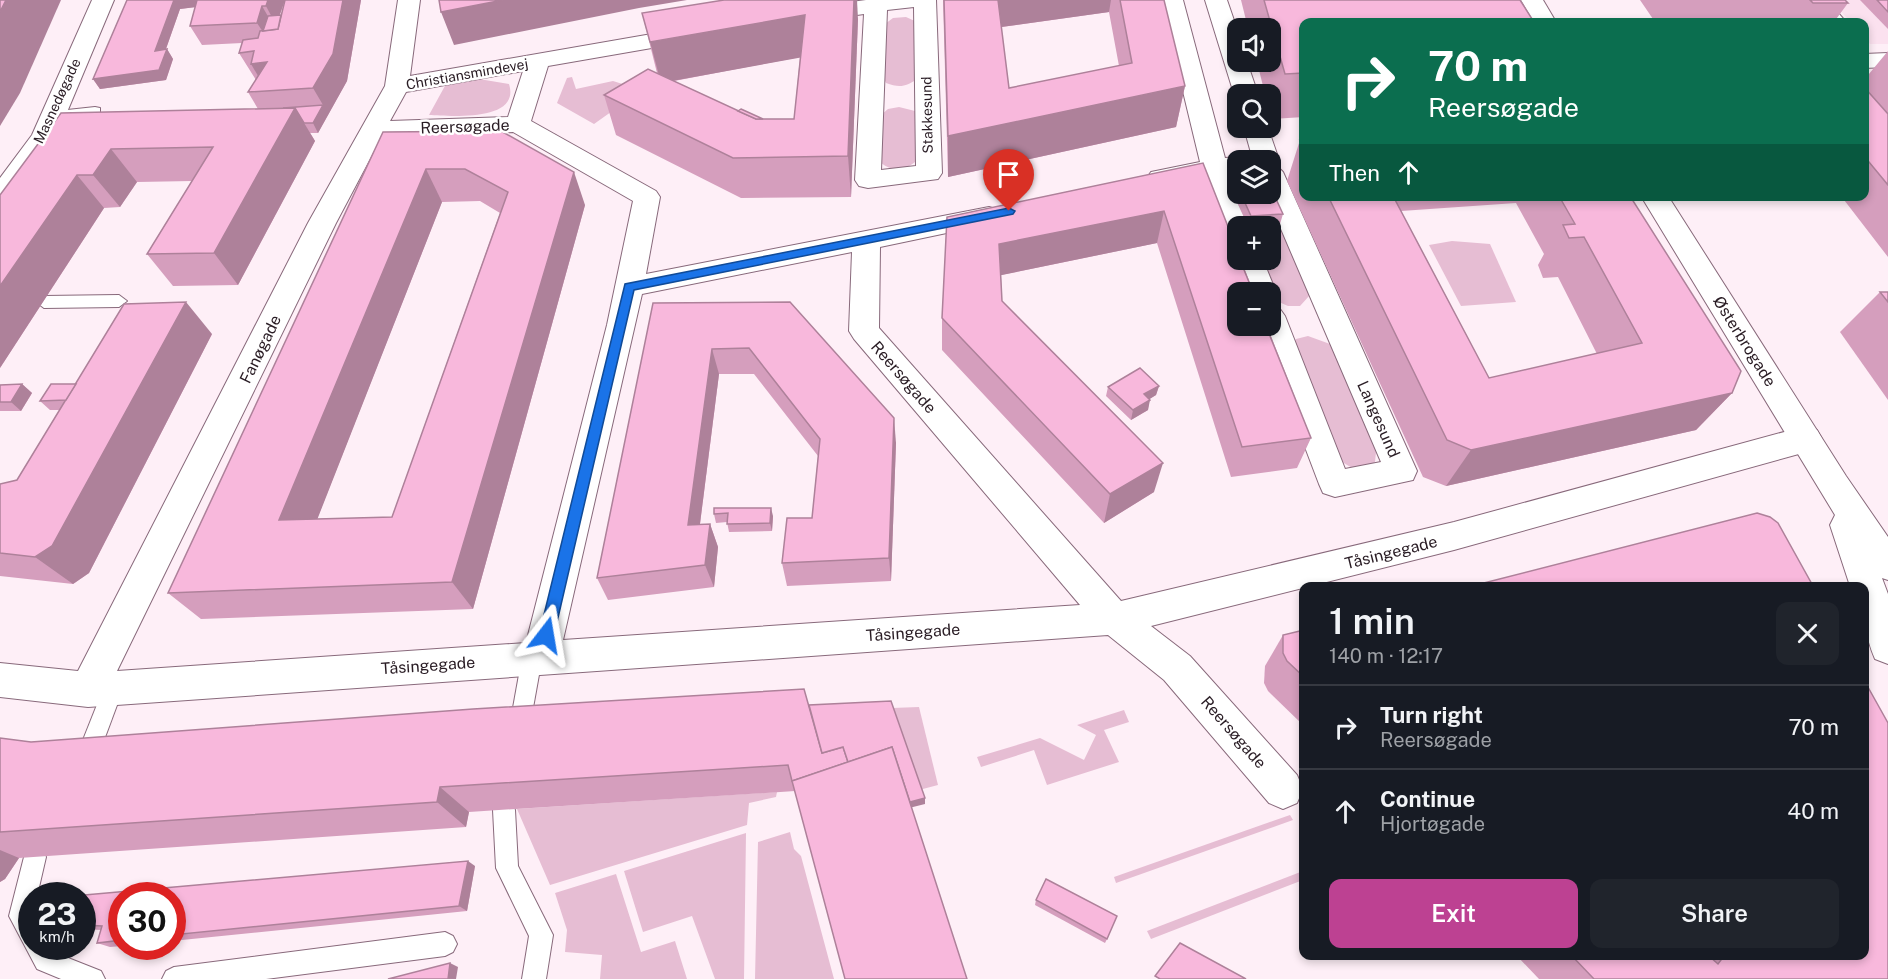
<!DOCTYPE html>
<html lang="en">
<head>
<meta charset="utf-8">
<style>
  :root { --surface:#171b24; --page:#20242c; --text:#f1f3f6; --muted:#9ea1a6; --line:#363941; --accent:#bd4192 }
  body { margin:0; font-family:"Public Sans",sans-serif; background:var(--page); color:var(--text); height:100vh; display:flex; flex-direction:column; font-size:22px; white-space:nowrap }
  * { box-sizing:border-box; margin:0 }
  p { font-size:20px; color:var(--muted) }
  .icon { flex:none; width:33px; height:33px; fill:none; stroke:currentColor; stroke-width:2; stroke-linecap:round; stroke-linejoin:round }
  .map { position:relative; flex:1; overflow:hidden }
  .details { position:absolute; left:1299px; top:582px; width:570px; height:378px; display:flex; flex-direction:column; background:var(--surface); border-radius:12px; box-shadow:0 3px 9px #0003 }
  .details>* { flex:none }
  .guide { position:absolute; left:1299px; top:18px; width:570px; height:183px; border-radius:12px; box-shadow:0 3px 9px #0003; background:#0b6e4f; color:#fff; overflow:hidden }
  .fabs { position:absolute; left:1227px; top:18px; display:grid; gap:12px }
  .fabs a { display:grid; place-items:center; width:54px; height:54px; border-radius:12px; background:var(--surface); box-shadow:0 3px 9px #0003; font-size:30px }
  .speed { position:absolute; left:18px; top:882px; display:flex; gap:12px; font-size:30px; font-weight:700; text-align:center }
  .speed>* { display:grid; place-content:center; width:78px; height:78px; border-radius:50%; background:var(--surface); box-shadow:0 3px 9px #0003; line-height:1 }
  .speed small { font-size:15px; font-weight:400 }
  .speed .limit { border:9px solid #d22; background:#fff; color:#111 }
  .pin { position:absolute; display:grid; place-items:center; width:51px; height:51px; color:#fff; margin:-62px -26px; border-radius:50% 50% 50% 0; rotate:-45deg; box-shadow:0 0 6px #0007 }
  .pin .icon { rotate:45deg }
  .me { position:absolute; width:66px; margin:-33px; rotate:14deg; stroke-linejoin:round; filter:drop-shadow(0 0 4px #0008) }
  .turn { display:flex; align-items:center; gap:21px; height:126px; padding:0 30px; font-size:27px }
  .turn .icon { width:78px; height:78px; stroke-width:2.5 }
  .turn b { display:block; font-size:42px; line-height:51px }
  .then { display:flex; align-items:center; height:57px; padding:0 30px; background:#0003; gap:12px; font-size:22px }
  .round { display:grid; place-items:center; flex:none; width:63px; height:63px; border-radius:12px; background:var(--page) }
  .headline { display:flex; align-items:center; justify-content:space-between; height:102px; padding:0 30px }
  h1 { font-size:36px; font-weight:600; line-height:45px }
  .action { display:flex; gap:12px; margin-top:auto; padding:12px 30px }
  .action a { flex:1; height:69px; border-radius:12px; background:var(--accent); color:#fff; font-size:24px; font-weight:600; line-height:69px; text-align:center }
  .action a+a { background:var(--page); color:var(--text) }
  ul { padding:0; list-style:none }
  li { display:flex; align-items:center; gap:18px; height:84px; padding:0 30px; border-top:2px solid var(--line) }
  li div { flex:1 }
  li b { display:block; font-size:22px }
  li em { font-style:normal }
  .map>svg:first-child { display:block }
  .built { fill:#fbe1ef }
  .green { fill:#e6bdd3 }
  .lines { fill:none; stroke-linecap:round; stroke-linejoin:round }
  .service-casing { stroke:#88697b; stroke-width:2 }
  .minor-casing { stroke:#88697b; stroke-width:2 }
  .tertiary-casing { stroke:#88697b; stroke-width:2 }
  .service { fill:#fff; fill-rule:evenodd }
  .minor { fill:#fff; fill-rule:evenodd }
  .tertiary { fill:#fff; fill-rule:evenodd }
  .wall { fill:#d59ebd; fill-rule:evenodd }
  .shaded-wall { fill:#ae819a }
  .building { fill:#f8b8dc; stroke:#ae819a; stroke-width:1.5; fill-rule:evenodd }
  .route { fill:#1a73e8; stroke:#114b97; stroke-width:1.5 }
  .labels { text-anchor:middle; stroke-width:5; stroke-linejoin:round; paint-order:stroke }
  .far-street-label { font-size:14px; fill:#291c24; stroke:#fff }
  .street-label { font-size:16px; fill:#291c24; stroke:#fff }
</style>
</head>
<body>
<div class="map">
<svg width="1888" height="979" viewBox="0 0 1888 979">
  <rect width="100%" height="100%" fill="#feeff7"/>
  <path class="built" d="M1830 0H1888V44H1870L1865 38 1864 22H1851Z"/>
  <g class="green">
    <path d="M906 17 917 22V79C906 87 899 88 886 83L883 77 885 24 893 18Z"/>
    <path d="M572 77 576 89 613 81 632 87 625 102 594 124 557 103 567 78Z"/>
    <path d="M479 79 509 84C521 122 450 116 429 115L446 84Z"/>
    <path d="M899 107 915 111 916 161C905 171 893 172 881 163V115L888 109Z"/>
    <path d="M1280 224 1310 295 1300 306H1288L1272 299 1257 260H1270V226H1248Z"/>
    <path d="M1452 241 1490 244 1516 302 1461 306 1429 245Z"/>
    <path d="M1308 336 1330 344 1376 452 1375 462 1368 468 1354 469 1337 459 1291 345 1296 339Z"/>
    <path d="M919 707 938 785 919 790 892 708Z"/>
    <path d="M1124 710 1129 722 1104 730 1119 762 1047 785 1034 750 981 767 977 757 1040 738 1084 760 1096 735 1077 725Z"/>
    <path d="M777 792 776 797 749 803 747 825 550 885 517 809Z"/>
    <path d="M1290 815 1293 820 1116 883 1114 877Z"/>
    <path d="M790 832 794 849 801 856 834 979H755L758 842Z"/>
    <path d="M746 833 744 979H715L692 916 643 932 624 871Z"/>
    <path d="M1303 871V880L1151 939 1147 931Z"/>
    <path d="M616 874 641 952 675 941 687 979H600L602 955 565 952 567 930 555 893Z"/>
  </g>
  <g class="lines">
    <defs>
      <g id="service">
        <path d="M95 107 100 108V114L58 119 51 115 58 111Z"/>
        <path d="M119 295 127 301 119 307 44 308 36 302 44 296Z"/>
        <path d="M532 649 539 652 542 658 529 730 526 737 519 740 512 737 509 730 522 658 525 652Z"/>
        <path d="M113 680 120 682 123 689 94 767 86 770 78 767 75 760 106 682Z"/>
        <path d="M504 799 512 802 515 810 518 866 553 935 546 979H522L529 936 496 868 493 810 496 802Z"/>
        <path d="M35 846 43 849 46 857 37 896H32V946H50L53 952 101 971 105 979H61L37 969 9 916 24 857 27 849Z"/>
        <path d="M445 932 453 936 457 944 453 952 445 956 266 979H162L166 971 174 967Z"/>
      </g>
      <g id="minor">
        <path d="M92 0H114L57 136 9 203 0 206V178L32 135Z"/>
        <path d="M398 0H420L410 76 692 27 700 29 703 34 700 39 692 41 548 66 531 121 656 191 660 197 646 274 989 207 999 210 1002 216 999 222 880 247 879 328 1121 601 1454 522 1806 426 1817 430 1822 439 1817 448 1806 452 1454 550 1151 626 1190 656 1297 775 1303 789 1297 803 1283 809 1269 803 1164 680 1108 635 88 707 0 697V663L78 671 308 223 385 86ZM523 71 508 117 390 121 406 92ZM513 132 633 201 607 325 526 643 117 671 336 223 382 136ZM852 252 849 331 854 339 1080 605 563 640 642 294Z"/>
        <path d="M866 0H936L942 173 938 179 868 188 859 186 855 180 864 14 814 21 806 19 803 14 806 9 814 7ZM914 7 916 166 881 170 887 10Z"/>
        <path d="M1161 0H1183L1225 158 1238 157 1248 160H1238V173L1230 174 1251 226H1238V238L1228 235 1224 229 1205 177 1160 186 1151 184 1147 178 1151 172 1200 162Z"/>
        <path d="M1205 0H1227L1238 32V62H1247L1258 94H1238V99L1234 94Z"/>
        <path d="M1804 0H1827L1846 22H1823Z"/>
        <path d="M1888 53V67L1864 68V54Z"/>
        <path d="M1244 128H1268L1279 160 1276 165 1283 172 1417 471 1413 480 1335 497 1323 493 1319 484 1259 326H1270V306L1280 309 1285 316 1345 469 1381 462 1266 194H1270V160H1253Z"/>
        <path d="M1238 256V260H1263L1276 292 1272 299 1270 292H1248L1235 260Z"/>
      </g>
      <g id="tertiary">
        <path d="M1521 0H1543L1556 22H1534Z"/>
        <path d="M1641 196H1668L1846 476 1888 537V580L1882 578 1888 594V664L1875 659C1864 634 1864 613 1864 586H1850L1830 525 1835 515Z"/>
      </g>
    </defs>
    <use href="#service" class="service-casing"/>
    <use href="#minor" class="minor-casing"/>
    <use href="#tertiary" class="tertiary-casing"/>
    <use href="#service" class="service"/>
    <use href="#minor" class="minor"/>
    <use href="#tertiary" class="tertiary"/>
  </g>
  <g class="wall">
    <path d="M127 0H285L280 15H281L285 0H361L347 81 318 133H310L315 141 238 285 173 286 147 254 192 181 137 182 120 207 104 208 0 368 61 113 258 109 248 92 256 80 239 53 242 43 202 45 190 26 195 7 180 9 166 49H167L173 59 166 80 100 89 93 79Z"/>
    <path d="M943 0H1164L1185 86 1176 127 948 177ZM1109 12 1119 66 1009 88 1001 27Z"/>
    <path d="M1241 0H1520L1304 22V117L1272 119 1270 114V94H1265L1257 62H1270V28H1248Z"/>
    <path d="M1640 0H1845L1848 3 1834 22H1779L1777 20 1653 19Z"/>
    <path d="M1860 0H1888V29Z"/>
    <path d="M642 13 858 19 851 197 741 198 616 135 604 95 657 73ZM800 57 794 119H763L738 111 674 81Z"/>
    <path d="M1888 51V257L1841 196H1864V80Z"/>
    <path d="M383 132 585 205 473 609 201 619 168 593ZM480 201 500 213 392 517 317 519 442 202Z"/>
    <path d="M1300 140H1304V196H1630L1732 393 1696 430 1446 486 1423 477 1287 181ZM1516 203 1544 254 1538 265 1543 278 1558 277 1597 354 1489 378 1401 211Z"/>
    <path d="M1203 163 1311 438 1297 468 1231 477 1157 243 1001 275 1002 301 1154 492 1104 523 942 350V318L947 217Z"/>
    <path d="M1237 186 1238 194H1270L1283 214 1280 224 1248 226 1234 196Z"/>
    <path d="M1880 292H1888V400L1840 332Z"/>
    <path d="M790 302 896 443 891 581 787 586 782 563 812 518 818 456 754 374H719L700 524H710L718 547 714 587 608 600 597 578 653 303Z"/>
    <path d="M212 334 89 573 73 584 0 576V484L17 480 60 410H50L40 401 76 384Z"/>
    <path d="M22 384 32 393 21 411H0V385Z"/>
    <path d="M1159 386 1156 395 1149 399 1148 410 1131 420 1106 396 1108 387Z"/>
    <path d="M714 508 773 516 772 531 729 532 727 522 716 523 714 514Z"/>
    <path d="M1304 630V726L1268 691 1264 683 1265 666 1283 635Z"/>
    <path d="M809 705 925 798V804L795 791 469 812 466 827 19 858 5 879 0 882V738L31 742Z"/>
    <path d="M475 866 467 911 172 941V896H122V946L110 947 97 943 101 930 82 929V896Z"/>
    <path d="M1036 900 1107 939 1105 943 1035 905Z"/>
    <path d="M1517 956H1864L1888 979H1539Z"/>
  </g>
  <g class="shaded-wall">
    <path d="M6 0H61L20 93 0 126V12Z"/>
    <path d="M174 0H214L213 5 180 9 162 60 155 51Z"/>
    <path d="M268 0H285L276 25 266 6Z"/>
    <path d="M343 0H361L347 81 318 133 313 123 323 105 313 88Z"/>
    <path d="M503 0H687L639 8 454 45 441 12Z"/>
    <path d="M854 0H857L858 19 851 197 848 156Z"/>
    <path d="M996 0H1111L1109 12 994 28Z"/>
    <path d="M262 6 273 25 263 32 257 23Z"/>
    <path d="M805 15 809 56 661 83 650 42Z"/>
    <path d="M167 49 173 59 166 80 100 89 93 79Z"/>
    <path d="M267 62V91L251 64Z"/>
    <path d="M1185 86 1176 127 948 177V136Z"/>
    <path d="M295 108 315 141 238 285 214 253Z"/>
    <path d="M111 149 137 182 120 207 93 175Z"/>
    <path d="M426 169 442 202 306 548 279 520Z"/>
    <path d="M574 172 585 205 473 609 452 582Z"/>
    <path d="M77 175 104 208 0 368V286Z"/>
    <path d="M1164 211 1157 243 997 276 999 244Z"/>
    <path d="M186 302 212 334 89 573 73 584 35 557Z"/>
    <path d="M712 349 719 374 697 547 688 525Z"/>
    <path d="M22 384 32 393 21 411 11 402Z"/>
    <path d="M1159 386 1156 395 1142 404 1144 394Z"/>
    <path d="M1732 393 1696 430 1446 486 1471 450Z"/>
    <path d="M1150 400 1148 410 1131 420 1133 410Z"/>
    <path d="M894 418 896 443 891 581 889 558Z"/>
    <path d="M1163 463 1154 492 1104 523 1110 494Z"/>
    <path d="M771 508 773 516 772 531 770 523Z"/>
    <path d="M710 524 718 547 714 587 705 565Z"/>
    <path d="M440 787 469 812 466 827 437 802Z"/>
    <path d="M925 798V804L905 809V803Z"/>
    <path d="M0 850 19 858 5 879 0 882Z"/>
    <path d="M468 861 475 866 467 911 459 906Z"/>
    <path d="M450 963 458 967 456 979H448Z"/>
  </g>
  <g class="building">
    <path d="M0 0H6L0 12Z"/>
    <path d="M127 0H174L155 51 167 49 159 70 93 79Z"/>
    <path d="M197 0H268L266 6H262L257 23 190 26Z"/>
    <path d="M285 0H343L333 54 313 88 248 92 267 62 251 64 254 51 239 53 243 40 258 38 260 31 278 29Z"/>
    <path d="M439 0H503L441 12Z"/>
    <path d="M724 0H854L848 156 733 158 604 95 648 69 756 119H794L805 15 650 42 642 13Z"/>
    <path d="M944 0H998L1009 88 1132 63 1120 0H1164L1185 86 948 136Z"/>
    <path d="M1264 0H1520L1534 22H1304V73L1285 74Z"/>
    <path d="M1810 0H1845L1848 3H1813Z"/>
    <path d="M1877 0H1888V12Z"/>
    <path d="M281 15 278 29 263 31 268 16Z"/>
    <path d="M1864 87 1888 114V185L1864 156Z"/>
    <path d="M323 105 313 123H304L295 108H283Z"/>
    <path d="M295 108 214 253 147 254 213 147 111 149 93 175H77L0 286V195L61 113Z"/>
    <path d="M741 109 763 119H756L738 111Z"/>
    <path d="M501 131 574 172 452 582 168 593 383 132ZM426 169H465L508 192 392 517 279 520Z"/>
    <path d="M1300 140H1304V147Z"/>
    <path d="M1203 163 1238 252V260H1240L1253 292H1238V326H1266L1311 438 1242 447 1164 211 999 244 1002 301 1163 463 1110 494 942 318 947 217Z"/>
    <path d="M1270 186 1283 214 1251 216 1241 194H1270Z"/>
    <path d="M1328 196H1393L1489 378 1642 343 1584 237 1569 238 1563 225 1575 224 1559 196H1630L1741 371 1732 393 1471 450 1447 440Z"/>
    <path d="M1880 292H1888V302Z"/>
    <path d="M186 302 52 546 35 557 0 553V484L17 480 124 304Z"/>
    <path d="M790 302 894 418 889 558 782 563 787 518H812L820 439 749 348 712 349 688 525 710 524 705 565 597 578 653 303Z"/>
    <path d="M1140 368 1159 386 1144 394 1150 400 1133 410 1108 387Z"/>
    <path d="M22 384 11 402H0V385Z"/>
    <path d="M51 384H76L66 400 40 401Z"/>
    <path d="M714 508H771L770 523 727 524 728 513 714 514Z"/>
    <path d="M1757 513 1770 517 1778 523 1813 586H1472Z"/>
    <path d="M1304 630V677L1287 661 1283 653V635Z"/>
    <path d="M1864 680 1888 723V979H1594L1572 956H1709L1718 964 1724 956H1864Z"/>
    <path d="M804 689 822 753 843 747 848 762 792 781 788 765 440 787 437 802 0 832V738L31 742 473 709Z"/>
    <path d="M891 701 925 798 910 802 892 747 848 762 843 747 822 753 809 705Z"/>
    <path d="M892 747 967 979H845L792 781Z"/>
    <path d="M468 861 459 906 172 935V896H122V940L97 943 102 926 82 925V896H73Z"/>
    <path d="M1046 879 1117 916 1107 939 1036 900Z"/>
    <path d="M1180 943 1246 979H1160L1155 976Z"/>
    <path d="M450 963 448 979H388Z"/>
  </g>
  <path class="route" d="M1009 208 1015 211 1013 214 634 290 554 635 546 642 541 640 539 635 625 284Z"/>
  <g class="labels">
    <g class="far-street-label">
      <text transform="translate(467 74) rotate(-10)" y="5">Christiansmindevej</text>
      <text transform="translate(57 101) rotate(-65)" y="5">Masnedøgade</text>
      <text transform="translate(927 115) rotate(-91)" y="5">Stakkesund</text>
    </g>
    <g class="street-label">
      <text transform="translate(465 126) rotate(-2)" y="6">Reersøgade</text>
      <text transform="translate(1745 341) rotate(58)" y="6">Østerbrogade</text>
      <text transform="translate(260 349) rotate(-64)" y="6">Fanøgade</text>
      <text transform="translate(904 377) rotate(49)" y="6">Reersøgade</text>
      <text transform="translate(1379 419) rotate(66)" y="6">Langesund</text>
      <text transform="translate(1391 552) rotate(-14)" y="6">Tåsingegade</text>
      <text transform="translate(913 632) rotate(-4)" y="6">Tåsingegade</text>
      <text transform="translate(428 665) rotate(-4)" y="6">Tåsingegade</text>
      <text transform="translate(1234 732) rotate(49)" y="6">Reersøgade</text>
    </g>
  </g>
</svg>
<div class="fabs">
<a><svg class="icon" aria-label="sound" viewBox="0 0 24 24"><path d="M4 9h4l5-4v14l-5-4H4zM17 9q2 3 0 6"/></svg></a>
<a><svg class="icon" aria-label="search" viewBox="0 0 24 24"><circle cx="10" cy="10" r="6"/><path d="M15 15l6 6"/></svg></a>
<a><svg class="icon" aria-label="layers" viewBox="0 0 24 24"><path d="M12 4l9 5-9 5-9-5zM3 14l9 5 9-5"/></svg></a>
<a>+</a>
<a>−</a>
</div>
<div class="speed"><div>23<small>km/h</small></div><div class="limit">30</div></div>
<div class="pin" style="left:1009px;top:211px;background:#d93025"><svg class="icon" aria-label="arrive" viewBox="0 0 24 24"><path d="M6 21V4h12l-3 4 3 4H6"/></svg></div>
<svg class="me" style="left:546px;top:635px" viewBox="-20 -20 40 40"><path d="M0-17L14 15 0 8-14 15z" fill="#1a73e8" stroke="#fff" stroke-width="4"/></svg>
<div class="guide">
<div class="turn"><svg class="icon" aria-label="right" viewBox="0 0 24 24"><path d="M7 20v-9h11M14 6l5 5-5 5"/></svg><div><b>70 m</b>Reersøgade</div></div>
<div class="then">Then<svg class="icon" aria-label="ahead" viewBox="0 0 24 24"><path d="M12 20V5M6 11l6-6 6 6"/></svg></div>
</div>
<section class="details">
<div class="headline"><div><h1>1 min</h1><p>140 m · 12:17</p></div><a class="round"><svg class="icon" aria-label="close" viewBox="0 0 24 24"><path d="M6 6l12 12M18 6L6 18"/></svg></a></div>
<ul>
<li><svg class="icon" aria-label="right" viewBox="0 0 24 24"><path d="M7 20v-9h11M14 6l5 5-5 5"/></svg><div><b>Turn right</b><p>Reersøgade</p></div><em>70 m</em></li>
<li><svg class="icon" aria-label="ahead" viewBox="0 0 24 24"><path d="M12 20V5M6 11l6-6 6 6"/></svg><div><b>Continue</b><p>Hjortøgade</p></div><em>40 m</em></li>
</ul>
<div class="action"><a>Exit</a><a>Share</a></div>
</section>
</div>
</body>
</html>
